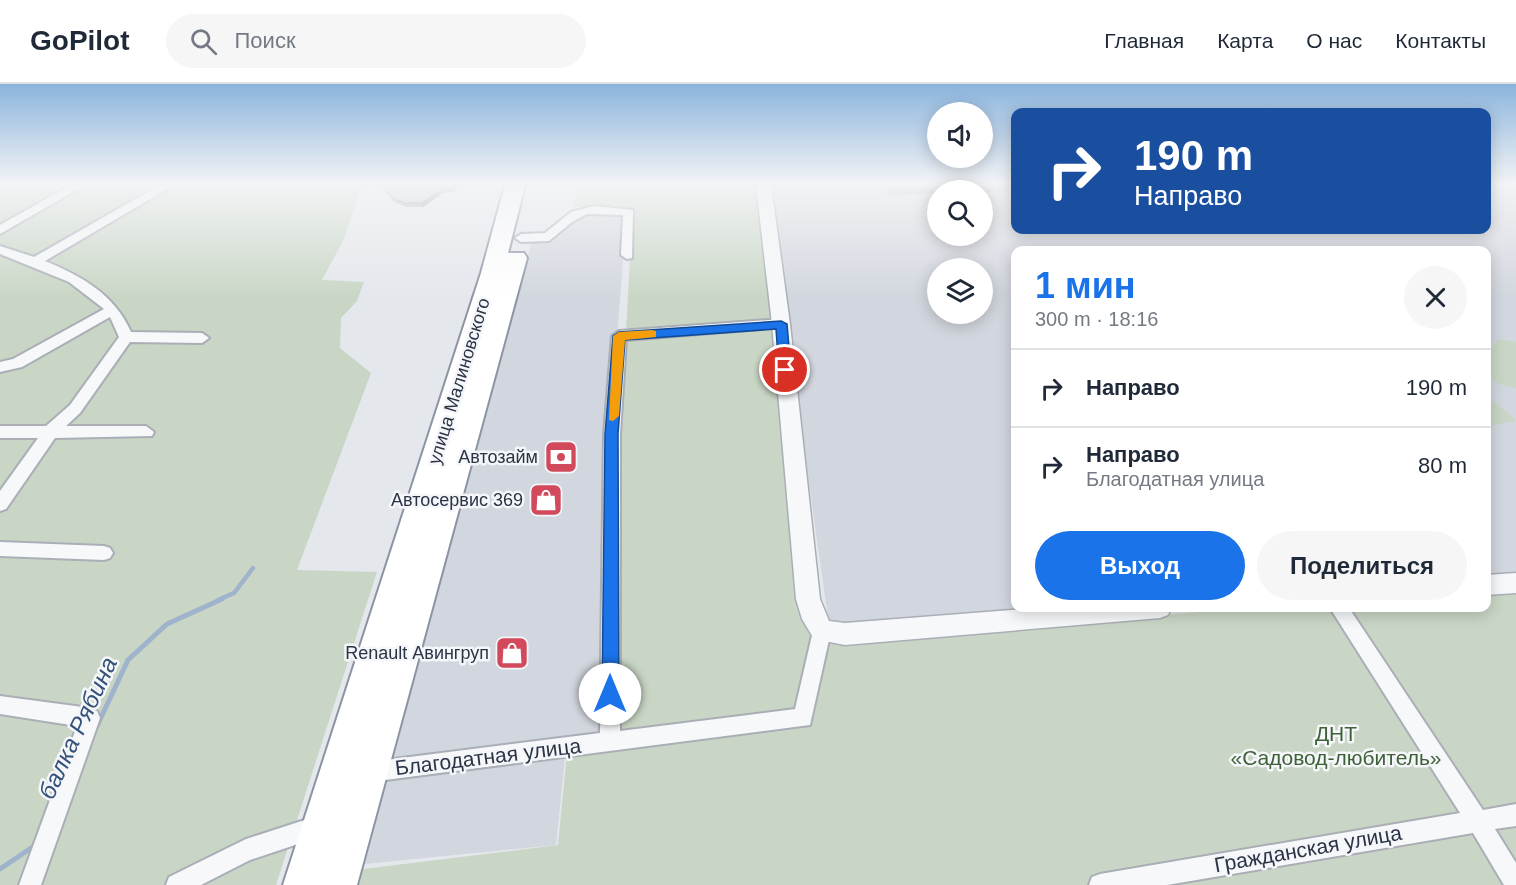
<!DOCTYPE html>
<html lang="ru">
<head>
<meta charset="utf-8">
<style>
  :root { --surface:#fff; --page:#f6f6f7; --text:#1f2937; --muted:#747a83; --line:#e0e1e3; --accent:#1a73e8 }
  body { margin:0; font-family:Helvetica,sans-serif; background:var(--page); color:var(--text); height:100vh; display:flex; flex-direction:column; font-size:22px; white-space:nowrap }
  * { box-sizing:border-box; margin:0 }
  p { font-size:20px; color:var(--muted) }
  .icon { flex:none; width:33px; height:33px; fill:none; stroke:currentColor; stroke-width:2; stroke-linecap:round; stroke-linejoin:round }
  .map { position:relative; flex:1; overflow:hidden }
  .details { position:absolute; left:1011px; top:162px; width:480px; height:366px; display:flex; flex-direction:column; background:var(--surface); border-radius:12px; box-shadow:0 3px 15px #0003 }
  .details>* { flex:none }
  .top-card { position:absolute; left:1011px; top:24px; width:480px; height:126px; border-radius:12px; box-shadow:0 3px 15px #0003; background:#1a4fa0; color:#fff; overflow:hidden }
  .fabs { position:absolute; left:927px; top:18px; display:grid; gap:12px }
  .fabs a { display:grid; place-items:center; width:66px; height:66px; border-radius:50%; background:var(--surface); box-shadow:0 3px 15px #0003; font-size:30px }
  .pin { position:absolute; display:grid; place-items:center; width:51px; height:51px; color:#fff; margin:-26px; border:3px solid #fff; border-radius:50%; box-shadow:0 2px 6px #0007 }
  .me { position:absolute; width:66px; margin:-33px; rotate:0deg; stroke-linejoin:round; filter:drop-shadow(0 0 4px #0008) }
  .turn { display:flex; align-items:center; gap:21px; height:126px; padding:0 24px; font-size:27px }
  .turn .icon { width:78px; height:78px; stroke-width:2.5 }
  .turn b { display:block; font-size:42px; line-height:51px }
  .round { display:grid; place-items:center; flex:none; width:63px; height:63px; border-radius:32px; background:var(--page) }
  .head { display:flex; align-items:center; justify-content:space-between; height:102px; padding:0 24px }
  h1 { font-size:36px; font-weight:700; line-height:45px; color:var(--accent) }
  .cta { display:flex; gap:12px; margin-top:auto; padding:12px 24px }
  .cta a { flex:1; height:69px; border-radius:36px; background:var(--accent); color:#fff; font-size:24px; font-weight:700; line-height:69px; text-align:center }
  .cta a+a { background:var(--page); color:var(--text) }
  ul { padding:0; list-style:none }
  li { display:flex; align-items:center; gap:18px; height:78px; padding:0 24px; border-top:2px solid var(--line) }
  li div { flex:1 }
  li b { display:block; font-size:22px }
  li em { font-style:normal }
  header { display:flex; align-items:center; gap:36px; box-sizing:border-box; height:84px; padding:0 30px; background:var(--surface); border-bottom:2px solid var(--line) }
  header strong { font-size:28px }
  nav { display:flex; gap:33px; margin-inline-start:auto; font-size:21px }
  .search { width:420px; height:54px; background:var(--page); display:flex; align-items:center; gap:15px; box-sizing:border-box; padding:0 21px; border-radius:33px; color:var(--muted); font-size:22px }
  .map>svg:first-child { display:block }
  .built { fill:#d2d6de; fill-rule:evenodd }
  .green { fill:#c9d6c5 }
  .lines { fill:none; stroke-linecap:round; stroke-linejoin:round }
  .stream-far1 { stroke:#9fb4cc; stroke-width:4.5 }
  .stream { stroke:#9fb4cc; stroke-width:5 }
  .minor-casing { stroke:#a9aeb7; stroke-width:4 }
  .tertiary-casing { stroke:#a9aeb7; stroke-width:3 }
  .trunk-casing { stroke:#8b94a3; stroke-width:4 }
  .minor { fill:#f7f8fa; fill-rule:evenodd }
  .tertiary { fill:#f7f8fa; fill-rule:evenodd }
  .trunk { fill:#fff; fill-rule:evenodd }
  .wall { fill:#a1a5ae }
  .shaded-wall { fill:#83868d }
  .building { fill:#bbc0ca; stroke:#83868d; stroke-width:1.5 }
  .route { fill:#1a73e8; stroke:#114b97; stroke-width:1.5 }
  .slow { fill:#f59e0b }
  .labels { text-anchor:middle; stroke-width:5; stroke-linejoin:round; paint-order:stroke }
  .street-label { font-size:18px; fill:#2b3445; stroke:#f4f6f9 }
  .poi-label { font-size:18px; fill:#2b3445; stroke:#f4f6f9; text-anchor:end }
  .near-park-label { font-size:21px; fill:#3f6138; stroke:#f4f6f9 }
  .near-street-label { font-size:21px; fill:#2b3445; stroke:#f4f6f9 }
  .near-water-label { font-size:24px; font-style:italic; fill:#34527a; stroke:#f4f6f9 }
</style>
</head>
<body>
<header>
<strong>GoPilot</strong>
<div class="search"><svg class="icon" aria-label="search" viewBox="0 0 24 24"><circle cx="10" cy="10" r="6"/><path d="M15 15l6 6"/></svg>Поиск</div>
<nav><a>Главная</a><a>Карта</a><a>О нас</a><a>Контакты</a></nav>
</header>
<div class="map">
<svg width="1516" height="801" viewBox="0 0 1516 801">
  <rect width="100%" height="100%" fill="#e4e7ec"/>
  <g class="built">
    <path d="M767 101H1015L1016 146H1486L1487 101H1516V491L1487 493 1486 166H1016V524H1072L829 541ZM938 106H982V152H938ZM938 184H982V230H938Z"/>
    <path d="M591 128 627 130 617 251 604 651 567 655 556 761 365 780 534 149 558 148 570 135Z"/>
  </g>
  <g class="green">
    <path d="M0 101H362L343 157 322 196 364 198 357 217 341 234 340 264 371 289 297 486 377 488 276 801H0Z"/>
    <path d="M578 101H759L815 555 1257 524H1486L1487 507 1516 505V801H359L363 785 558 761 567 669 618 663 617 402 633 125 611 122 573 123Z"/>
    <path d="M1498 255 1516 258V304L1499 300 1487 292V273Z"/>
    <path d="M1486 311 1514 334 1515 337 1487 342Z"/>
  </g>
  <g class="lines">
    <path class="stream-far1" d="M218 516 234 509 253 484"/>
    <g class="stream">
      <path d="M97 642 128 576 167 540 222 515"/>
      <path d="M0 785 37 760"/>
    </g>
    <defs>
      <g id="minor">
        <path d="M71 101H85L0 150V141Z"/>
        <path d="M160 101H174L45 177C82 192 115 211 131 248L202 249 209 254 202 259 130 258 80 329 66 342H146L154 348 152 352 55 354 6 425 0 427V407L38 354H0V342H46L70 321 119 253 110 233 22 283 0 288V278L13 275 104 225 69 198 0 170V162L34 173Z"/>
        <path d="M594 122 633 126 632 174 627 175 621 171 623 131 587 130 572 138 549 157 521 158 515 154 521 150 545 149 571 128Z"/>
        <path d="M781 235 786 237V243L626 256 620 350V647L795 625 813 547 815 541 822 539 829 541 831 547 810 641 370 698 363 695 360 688 363 681 370 678 600 649 604 350 612 252 619 247Z"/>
        <path d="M0 458 104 462 110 464 113 469 110 474 104 476 0 472Z"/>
        <path d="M1330 524H1349L1483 726 1516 720V742L1495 745 1516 779V801H1504L1473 749 1167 801H1089L1092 793 1100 790 1460 729Z"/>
        <path d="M0 612 90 624 97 627 100 634 41 801H19L77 642 0 630Z"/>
        <path d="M320 731 328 734 331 742 328 750 250 776 201 801H166L169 793 246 755Z"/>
      </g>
      <g id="tertiary">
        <path d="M756 101H771L790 240 820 515 829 537 845 539 1039 524H1171L1168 531 1160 534 845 561 814 555 802 535 796 515 772 240Z"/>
        <path d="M1516 489V509L1486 511V491Z"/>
      </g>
      <path id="trunk" d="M505 101H525L508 169H524L527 174 357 801H283L481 189Z"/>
    </defs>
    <use href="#minor" class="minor-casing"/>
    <use href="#tertiary" class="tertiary-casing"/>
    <use href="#trunk" class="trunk-casing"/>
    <use href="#minor" class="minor"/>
    <use href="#tertiary" class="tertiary"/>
    <use href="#trunk" class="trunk"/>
  </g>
  <g class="wall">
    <path d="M885 101H1016V107L982 108V106H938V110L888 111Z"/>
    <path d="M384 102 454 108 443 109 423 123H406L394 118 385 107Z"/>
  </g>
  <path class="shaded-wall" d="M455 101H458L454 108 443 109 423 123 421 119 442 105Z"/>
  <path class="building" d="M387 101H455L453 104 442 105 421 119H404L392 114 384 102Z"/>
  <linearGradient id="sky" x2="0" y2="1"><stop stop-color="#8bb4dd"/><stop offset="0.47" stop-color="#f3f4f6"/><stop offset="1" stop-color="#f3f4f6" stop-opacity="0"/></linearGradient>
  <rect width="1516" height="213" fill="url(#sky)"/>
  <path class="route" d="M781 237 787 240 791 286 785 290 779 286 776 245 625 256 618 350 619 610 616 616 610 618 605 616 602 610 605 350 613 252 619 248Z"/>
  <path class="slow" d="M652 246 656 247V253L625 256 619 332 613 337 609 336 613 252 619 248Z"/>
  <defs>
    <symbol id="bank-square" viewBox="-11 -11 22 22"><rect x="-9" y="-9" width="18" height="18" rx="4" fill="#d1495b" stroke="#f4f6f9"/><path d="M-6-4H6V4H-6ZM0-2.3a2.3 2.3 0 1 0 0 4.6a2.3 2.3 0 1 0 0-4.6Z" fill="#fff"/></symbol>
    <symbol id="shop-square" viewBox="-11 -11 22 22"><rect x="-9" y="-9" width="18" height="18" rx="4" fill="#d1495b" stroke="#f4f6f9"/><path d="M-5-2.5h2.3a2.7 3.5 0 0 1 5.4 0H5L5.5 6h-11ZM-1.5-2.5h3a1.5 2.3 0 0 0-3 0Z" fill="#fff"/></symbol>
  </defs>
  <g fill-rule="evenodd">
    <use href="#bank-square" x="542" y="354" width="38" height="38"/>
    <use href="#shop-square" x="527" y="397" width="38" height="38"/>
    <use href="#shop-square" x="493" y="550" width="38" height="38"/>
  </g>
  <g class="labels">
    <g class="street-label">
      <text transform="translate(459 297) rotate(-73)" y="6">улица Малиновского</text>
    </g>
    <g class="poi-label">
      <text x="538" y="379">Автозайм</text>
      <text x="523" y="422">Автосервис 369</text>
      <text x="489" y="575">Renault Авингруп</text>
    </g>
    <g class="near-park-label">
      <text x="1336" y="657">ДНТ<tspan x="1336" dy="24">«Садовод-любитель»</tspan></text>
    </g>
    <g class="near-street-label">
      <text transform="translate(488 673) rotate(-7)" y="7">Благодатная улица</text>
      <text transform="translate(1308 765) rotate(-10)" y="7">Гражданская улица</text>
    </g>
    <g class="near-water-label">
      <text transform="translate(78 644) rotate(-65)" y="8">балка Рябина</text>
    </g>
  </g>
</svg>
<div class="fabs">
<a><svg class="icon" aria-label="sound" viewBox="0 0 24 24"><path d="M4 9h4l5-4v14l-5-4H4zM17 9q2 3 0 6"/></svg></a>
<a><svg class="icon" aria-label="search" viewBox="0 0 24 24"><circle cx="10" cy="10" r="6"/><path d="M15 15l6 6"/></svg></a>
<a><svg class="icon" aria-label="layers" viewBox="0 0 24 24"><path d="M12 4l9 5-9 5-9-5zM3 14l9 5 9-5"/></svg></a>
</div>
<div class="pin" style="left:785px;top:286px;background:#d93025"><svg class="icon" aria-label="arrive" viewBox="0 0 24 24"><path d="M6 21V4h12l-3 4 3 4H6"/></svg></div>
<svg class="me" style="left:610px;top:610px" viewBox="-20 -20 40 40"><circle r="19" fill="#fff"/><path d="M0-13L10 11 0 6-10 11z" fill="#1a73e8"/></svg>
<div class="top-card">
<div class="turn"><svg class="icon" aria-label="right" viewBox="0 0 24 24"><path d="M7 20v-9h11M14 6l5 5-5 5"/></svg><div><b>190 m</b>Направо</div></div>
</div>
<section class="details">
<div class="head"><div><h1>1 мин</h1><p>300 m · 18:16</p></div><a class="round"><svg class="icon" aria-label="close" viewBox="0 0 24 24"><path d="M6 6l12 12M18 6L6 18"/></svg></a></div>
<ul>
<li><svg class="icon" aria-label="right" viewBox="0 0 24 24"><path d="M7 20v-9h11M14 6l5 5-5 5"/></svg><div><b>Направо</b></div><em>190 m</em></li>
<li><svg class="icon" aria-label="right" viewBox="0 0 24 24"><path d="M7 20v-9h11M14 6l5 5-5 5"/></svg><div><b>Направо</b><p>Благодатная улица</p></div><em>80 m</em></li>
</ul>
<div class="cta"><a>Выход</a><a>Поделиться</a></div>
</section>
</div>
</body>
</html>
